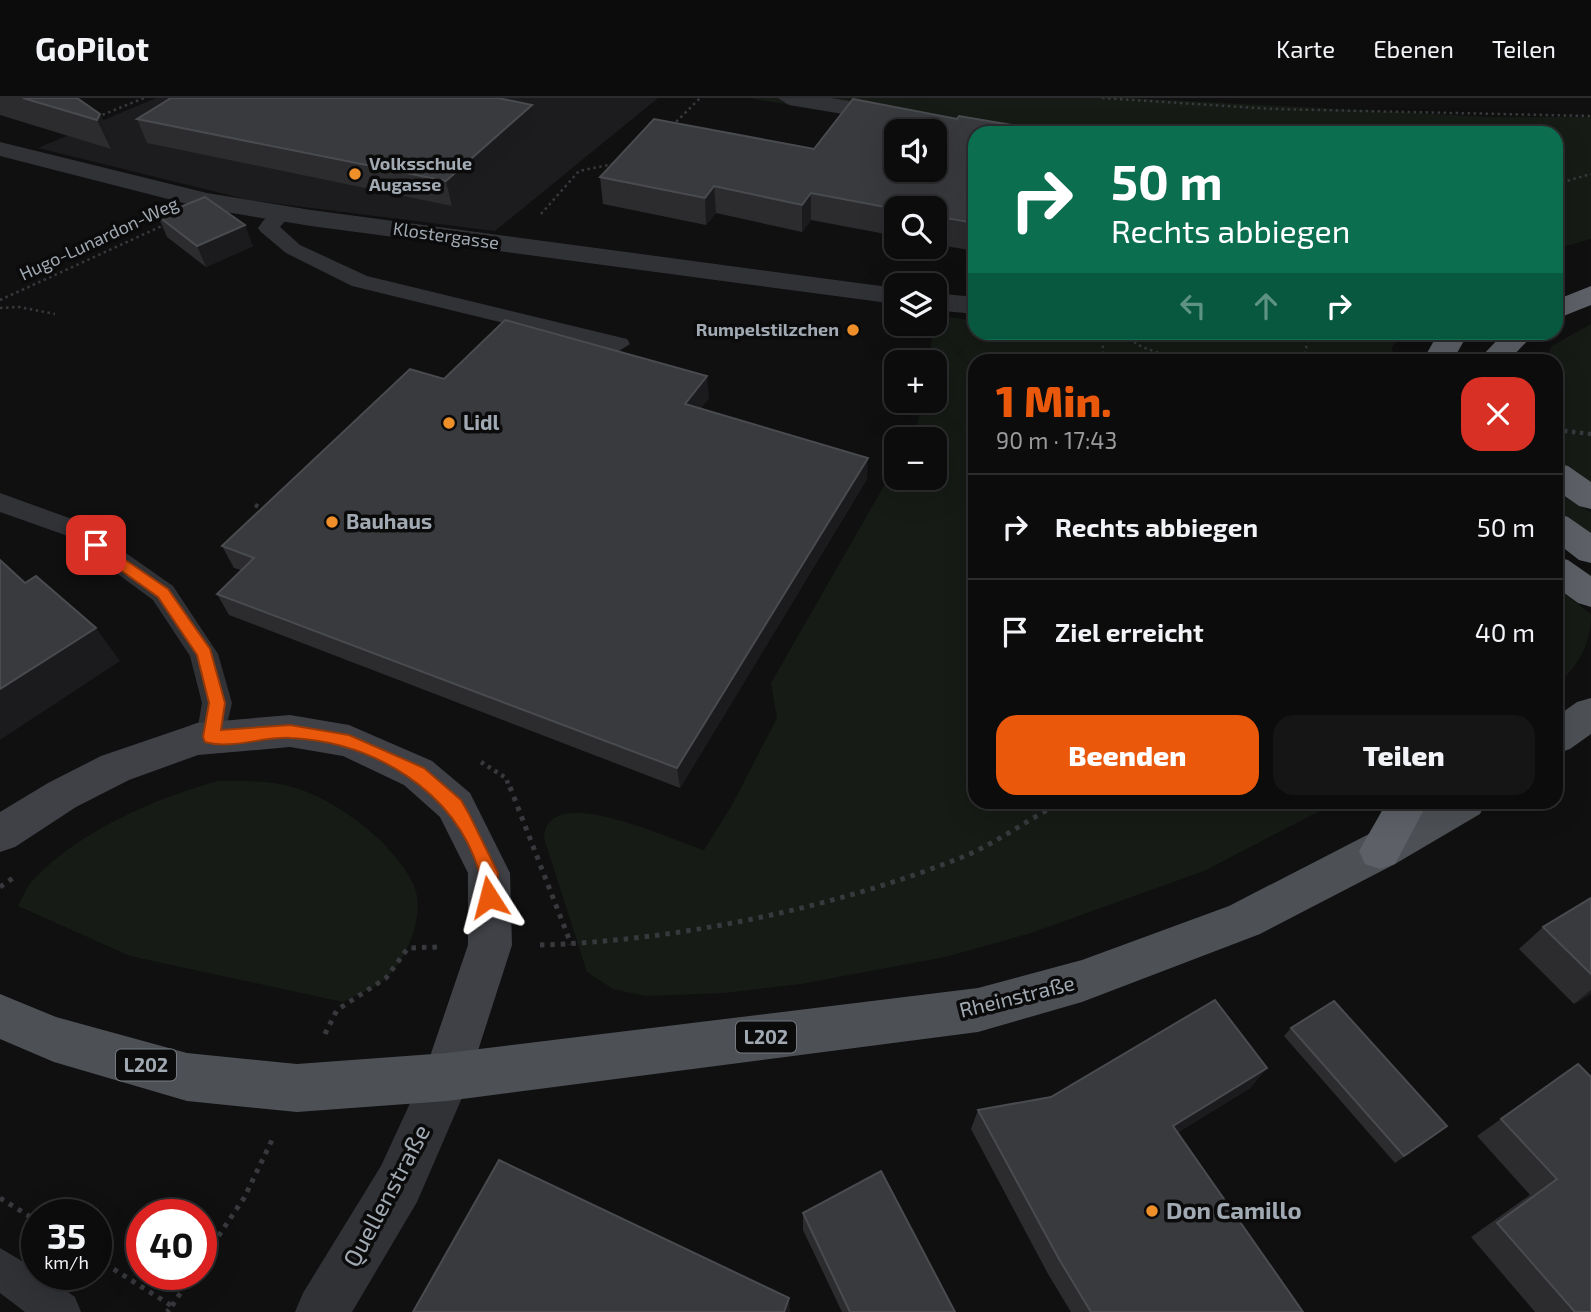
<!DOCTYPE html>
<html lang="de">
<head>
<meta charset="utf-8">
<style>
  :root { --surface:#0c0c0d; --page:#151516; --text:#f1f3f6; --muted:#9a9b9d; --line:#2c2c2e; --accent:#ea580c }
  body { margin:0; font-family:"Exo 2",sans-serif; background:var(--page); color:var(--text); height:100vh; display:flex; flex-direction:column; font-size:26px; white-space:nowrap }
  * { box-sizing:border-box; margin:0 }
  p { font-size:23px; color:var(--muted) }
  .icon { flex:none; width:38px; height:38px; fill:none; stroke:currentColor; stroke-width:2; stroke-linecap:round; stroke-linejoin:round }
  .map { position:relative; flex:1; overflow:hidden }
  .sheet { position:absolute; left:968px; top:256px; width:595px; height:455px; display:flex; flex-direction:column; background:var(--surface); border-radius:21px; box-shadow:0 7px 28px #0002,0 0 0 2px var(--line) }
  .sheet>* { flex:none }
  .guide { position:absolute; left:968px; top:28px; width:595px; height:214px; border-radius:21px; box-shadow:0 7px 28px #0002,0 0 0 2px var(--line); background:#0b6e4f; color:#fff; overflow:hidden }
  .fabs { position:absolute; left:884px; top:21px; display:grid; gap:14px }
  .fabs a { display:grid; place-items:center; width:63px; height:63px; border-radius:14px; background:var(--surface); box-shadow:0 7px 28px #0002,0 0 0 2px var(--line); font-size:35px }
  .speed { position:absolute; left:21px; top:1101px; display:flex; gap:14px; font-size:35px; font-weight:700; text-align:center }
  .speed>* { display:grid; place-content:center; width:91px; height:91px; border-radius:50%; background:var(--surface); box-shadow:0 7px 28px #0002,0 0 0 2px var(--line); line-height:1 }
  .speed small { font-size:18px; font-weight:400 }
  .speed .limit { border:10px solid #d22; background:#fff; color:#111 }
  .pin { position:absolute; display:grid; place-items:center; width:60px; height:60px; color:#fff; margin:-30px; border-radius:14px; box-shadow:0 4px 10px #0006 }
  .me { position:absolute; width:77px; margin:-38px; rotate:351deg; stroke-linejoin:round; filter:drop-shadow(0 0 5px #0008) }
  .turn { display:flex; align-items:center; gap:24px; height:147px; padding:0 28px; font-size:32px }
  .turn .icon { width:91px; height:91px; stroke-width:2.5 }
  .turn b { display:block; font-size:49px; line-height:60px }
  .lanes { display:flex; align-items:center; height:66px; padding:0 28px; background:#0003; justify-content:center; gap:35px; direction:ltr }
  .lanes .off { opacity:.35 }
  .round { display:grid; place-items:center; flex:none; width:74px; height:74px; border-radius:21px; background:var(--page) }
  .head { display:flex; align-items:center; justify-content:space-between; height:119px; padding:0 28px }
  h1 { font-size:42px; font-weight:800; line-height:52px; color:var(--accent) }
  .cta { display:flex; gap:14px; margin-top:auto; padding:14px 28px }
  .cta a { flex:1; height:80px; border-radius:21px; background:var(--accent); color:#fff; font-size:28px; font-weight:800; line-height:80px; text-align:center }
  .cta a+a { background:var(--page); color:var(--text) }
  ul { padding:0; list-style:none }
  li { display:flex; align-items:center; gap:21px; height:105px; padding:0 28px; border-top:2px solid var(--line) }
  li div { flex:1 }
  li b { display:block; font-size:26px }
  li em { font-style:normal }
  header { display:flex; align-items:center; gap:42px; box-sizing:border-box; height:98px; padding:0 35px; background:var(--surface); border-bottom:2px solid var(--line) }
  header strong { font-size:33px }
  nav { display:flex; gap:38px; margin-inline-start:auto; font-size:24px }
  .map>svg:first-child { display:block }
  .built { fill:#1c1c1e }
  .green { fill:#161b16 }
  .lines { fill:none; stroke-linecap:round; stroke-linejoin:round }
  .path-far2 { stroke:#37393d; stroke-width:2.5; stroke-dasharray:2.5 3.5; stroke-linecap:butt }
  .path-far1 { stroke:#37393d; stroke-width:4.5; stroke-dasharray:3.5 4.5; stroke-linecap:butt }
  .path { stroke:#37393d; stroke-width:5; stroke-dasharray:4.5 6; stroke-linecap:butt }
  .lane { fill:#313236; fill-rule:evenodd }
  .street { fill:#313236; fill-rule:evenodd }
  .secondary { fill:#3f4146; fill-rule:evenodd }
  .primary { fill:#4d5055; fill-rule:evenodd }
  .highway { fill:#5d6167; fill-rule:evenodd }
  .wall { fill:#2c2c2f }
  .shaded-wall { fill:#1b1b1d }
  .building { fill:#383a3d; stroke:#494b4f; stroke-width:2; fill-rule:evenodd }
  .route { fill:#ea580c; stroke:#983908; stroke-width:2 }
  .poi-dot { fill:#ef8f2a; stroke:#0b0b0c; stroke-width:2.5 }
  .labels { text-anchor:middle; stroke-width:7; stroke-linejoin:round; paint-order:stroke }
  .far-poi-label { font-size:18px; font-weight:bold; fill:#a1a9b2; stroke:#0b0b0c; text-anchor:start }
  .far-street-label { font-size:18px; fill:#a1a9b2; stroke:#0b0b0c }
  .shield { fill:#0b0b0c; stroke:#747a80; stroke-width:2 }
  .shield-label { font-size:19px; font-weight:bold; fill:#a1a9b2 }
  .poi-label { font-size:21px; font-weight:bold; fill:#a1a9b2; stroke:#0b0b0c; text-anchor:start }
  .street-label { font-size:21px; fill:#a1a9b2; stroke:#0b0b0c }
  .near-street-label { font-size:24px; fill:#a1a9b2; stroke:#0b0b0c }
  .near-poi-label { font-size:24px; font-weight:bold; fill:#a1a9b2; stroke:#0b0b0c; text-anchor:start }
</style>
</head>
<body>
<header>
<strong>GoPilot</strong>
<nav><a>Karte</a><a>Ebenen</a><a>Teilen</a></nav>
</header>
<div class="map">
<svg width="1591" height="1214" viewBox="0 0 1591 1214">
  <rect width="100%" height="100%" fill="#101011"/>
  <path class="built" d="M156 0H658L495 133 249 102 38 50Z"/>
  <g class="green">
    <path d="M749 0H1131L1491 19H1591V141L1556 151V35L975 37Z"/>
    <path d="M936 217 975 223V234L1405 235 1392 249 1394 262H975V704H1337L1204 773 1031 835 945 859 801 886 724 895 645 898 613 891 587 874 544 740C546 681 675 744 704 752L732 707 777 620 771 585 896 367V380H934V341H911L917 331 921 303H934V264H928Z"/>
    <path d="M1591 226V385L1569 373 1556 360V262H1545L1552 248Z"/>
    <path d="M1556 395 1591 414V440L1556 414Z"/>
    <path d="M1556 489 1591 516C1591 545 1579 568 1556 587Z"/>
    <path d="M218 683C242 683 269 682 292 689 335 700 397 747 414 788 426 816 407 862 385 881 374 890 357 897 343 904L130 858 18 808C23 799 27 788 34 781 81 732 154 701 218 683Z"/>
  </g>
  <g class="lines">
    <g class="path-far2">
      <path d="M1102 0 1273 11 1591 18"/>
      <path d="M97 19 144 0"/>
      <path d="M672 28 700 0"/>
      <path d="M1556 86 1591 76"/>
      <path d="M541 116 579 73 618 65"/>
      <path d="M0 202 162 128"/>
      <path d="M0 210 19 209 55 216"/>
      <path d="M1119 234 1142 249 1179 262"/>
      <path d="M1102 262 1104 234"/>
      <path d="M1304 262 1309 234"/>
    </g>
    <g class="path-far1">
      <path d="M1556 332 1591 336"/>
      <path d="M255 407 268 413"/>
      <path d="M481 664 506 680 510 691"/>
    </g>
    <g class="path">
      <path d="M510 689 571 846"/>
      <path d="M0 789 13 780"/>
      <path d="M540 847C676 843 834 810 960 760 991 748 1020 727 1049 711L1055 704"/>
      <path d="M325 936 337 912 386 880 408 850 437 849"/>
      <path d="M0 1100 37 1123"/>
      <path d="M96 1160 172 1208 167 1214"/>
      <path d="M201 1164 244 1100 274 1038"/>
      <path d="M172 1208 193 1176"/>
    </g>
    <g class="lane">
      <path d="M282 109 292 115 280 129 300 147 367 178 627 241 630 246 619 253 352 188 286 155 261 134 258 130C264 121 272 112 282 109Z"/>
      <path d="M0 395 83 425 173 488 218 556 232 605 222 648 211 651 200 648 196 639 202 605 190 558 153 502 65 437 0 414Z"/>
      <path d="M0 1150 37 1172V1176H43L75 1199 81 1214H25L0 1195Z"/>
    </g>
    <g class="street">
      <path d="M778 0H831L1003 28 1011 30 1015 35H975V38L789 7Z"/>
      <path d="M0 44 207 95 311 112 896 190V206L311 128 207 111 0 58Z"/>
      <path d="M934 195 975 199V216L934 212Z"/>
      <path d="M447 955 464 962 471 979 417 1104 352 1214H295L303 1195 381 1068 430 962Z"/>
    </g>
    <path class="secondary" d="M290 617 349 627 432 663 470 695 510 775 512 847 464 996 447 1003 430 996 423 979 468 847V775L440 719 404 687 343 658 290 649 198 657 129 682 76 709 15 749 0 754V714L48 685 101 658 183 630 197 625Z"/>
    <g class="primary">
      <path d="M1591 600V636L1570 651 1556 656V619L1577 604Z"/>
      <path d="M1431 704H1486L1480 716 1395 766 1260 836 1082 904 978 934 447 1003 297 1014 187 1003 54 964 0 941V896L56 919 187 955 297 966 447 955 978 890 1082 862 1229 808Z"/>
    </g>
    <g class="highway">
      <path d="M1591 188V207L1556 221V202Z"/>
      <path d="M1439 234H1469L1453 262H1423Z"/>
      <path d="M1505 234H1536L1509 262H1478Z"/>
      <path d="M1556 365 1568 368 1591 384V411L1579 408 1556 392Z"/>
      <path d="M1556 415 1568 419 1591 435V465L1579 462 1556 444Z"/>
      <path d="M1556 459 1568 462 1591 478V509L1578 505 1556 489Z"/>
      <path d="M1387 704H1428L1395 766 1380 771 1365 766 1359 753Z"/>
    </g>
  </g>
  <g class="wall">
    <path d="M0 0H77L100 16 113 45 111 51 0 17Z"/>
    <path d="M137 21 536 31 452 108 147 45Z"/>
    <path d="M975 35V153L934 146V110H896V138L811 122 802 134 716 115 706 127 603 106 600 79 814 51Z"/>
    <path d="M158 118 253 148 206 169 167 139Z"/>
    <path d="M444 281 709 300 700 311 867 381 680 690 229 517 217 496 241 472 234 470 222 448Z"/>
    <path d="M1591 800V896L1574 906 1519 851 1543 829Z"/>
    <path d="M1291 930 1437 1036 1395 1065 1284 938Z"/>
    <path d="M1578 966 1591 1214H1535L1471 1139 1530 1097 1477 1038Z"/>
    <path d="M1267 970 1250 990 1177 1035 1303 1214H1071L1048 1176 971 1031 978 1012Z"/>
    <path d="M803 1115 955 1214H842L803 1132Z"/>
  </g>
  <g class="shaded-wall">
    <path d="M532 7 536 31 452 108 446 83Z"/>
    <path d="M100 16 113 45 111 51 97 22Z"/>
    <path d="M714 88 716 115 706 127 705 100Z"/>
    <path d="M811 95V122L802 134V107Z"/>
    <path d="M245 127 253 148 206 169 197 148Z"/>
    <path d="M707 278 709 300 687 328 685 306Z"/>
    <path d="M868 360 867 381 680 690 677 670Z"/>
    <path d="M96 530 120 563 0 642V591Z"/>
    <path d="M1591 892V896L1574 906Z"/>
    <path d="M1267 970 1250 990 1158 1047 1173 1028Z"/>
    <path d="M789 1200 790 1214H784Z"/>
  </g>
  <g class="building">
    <path d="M23 0H77L100 16 97 22Z"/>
    <path d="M171 0H498L532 7 446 83 137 21Z"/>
    <path d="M853 1 957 21 959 18 1029 30 1026 35H975V125L934 118V110L896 111 811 95 802 107 714 88 705 100 600 79 654 21 814 51ZM896 33H934V72H896Z"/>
    <path d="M205 99 245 127 197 148 158 118Z"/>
    <path d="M505 222 707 278 685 306 868 360 677 670 217 496 254 460 222 448 410 271 444 281Z"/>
    <path d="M0 462 25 485 36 478 96 530 0 591Z"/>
    <path d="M1591 800V876L1543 829Z"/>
    <path d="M1215 902 1267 970 1173 1028 1303 1214H1091L1059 1161 978 1012 1051 999Z"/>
    <path d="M1334 903 1447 1028 1404 1058 1291 930Z"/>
    <path d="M1578 966 1591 979V1214H1575L1497 1125 1557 1081 1501 1021Z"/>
    <path d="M499 1062 789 1200 784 1214H413Z"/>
    <path d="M881 1073 955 1214H850L803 1115Z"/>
  </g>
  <path class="route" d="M96 442 168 491 210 551 225 605 221 632 290 627 349 637 424 670 461 702 469 716 498 775 496 804H483C478 794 482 783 479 773 454 692 373 644 291 640 264 638 231 652 205 644L203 639 209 605 197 557 158 499 91 451V444Z"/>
  <g class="poi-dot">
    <circle cx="355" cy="76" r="7"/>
    <circle cx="853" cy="232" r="7"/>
    <circle cx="449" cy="325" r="7"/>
    <circle cx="332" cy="424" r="7"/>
    <circle cx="1152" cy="1113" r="7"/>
  </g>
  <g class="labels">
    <g class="far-poi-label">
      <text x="369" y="72">Volksschule<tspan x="369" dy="21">Augasse</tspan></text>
      <text x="839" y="238" text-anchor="end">Rumpelstilzchen</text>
    </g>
    <g class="far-street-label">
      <text transform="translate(446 138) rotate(8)" y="6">Klostergasse</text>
      <text transform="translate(99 141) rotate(-25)" y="6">Hugo-Lunardon-Weg</text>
    </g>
    <g class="shield">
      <rect x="736" y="923.5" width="60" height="31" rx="5"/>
      <rect x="116" y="951.5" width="60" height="31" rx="5"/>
    </g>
    <g class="shield-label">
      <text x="766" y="946">L202</text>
      <text x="146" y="974">L202</text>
    </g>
    <g class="poi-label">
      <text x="463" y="332">Lidl</text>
      <text x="346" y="431">Bauhaus</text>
    </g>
    <g class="street-label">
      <text transform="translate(1017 899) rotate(-14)" y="7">Rheinstraße</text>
    </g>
    <g class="near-street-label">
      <text transform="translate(387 1098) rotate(-62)" y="8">Quellenstraße</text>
    </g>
    <g class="near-poi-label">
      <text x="1166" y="1121">Don Camillo</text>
    </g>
  </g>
</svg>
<div class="fabs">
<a><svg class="icon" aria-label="sound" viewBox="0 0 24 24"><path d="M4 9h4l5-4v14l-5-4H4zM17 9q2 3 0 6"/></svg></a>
<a><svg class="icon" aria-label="search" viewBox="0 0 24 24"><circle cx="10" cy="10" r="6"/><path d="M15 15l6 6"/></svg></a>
<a><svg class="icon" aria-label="layers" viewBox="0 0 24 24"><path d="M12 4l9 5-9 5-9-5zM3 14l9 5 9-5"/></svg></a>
<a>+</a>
<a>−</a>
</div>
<div class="speed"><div>35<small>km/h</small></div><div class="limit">40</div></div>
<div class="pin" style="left:96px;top:447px;background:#d93025"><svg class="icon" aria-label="arrive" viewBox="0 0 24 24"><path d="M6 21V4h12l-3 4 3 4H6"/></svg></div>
<svg class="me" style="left:489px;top:799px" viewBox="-20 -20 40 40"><path d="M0-17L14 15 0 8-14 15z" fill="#ea580c" stroke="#fff" stroke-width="4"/></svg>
<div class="guide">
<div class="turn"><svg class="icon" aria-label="right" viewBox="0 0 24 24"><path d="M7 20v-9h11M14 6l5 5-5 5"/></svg><div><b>50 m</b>Rechts abbiegen</div></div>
<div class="lanes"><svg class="icon off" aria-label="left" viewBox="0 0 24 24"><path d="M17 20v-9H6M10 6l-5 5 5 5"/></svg><svg class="icon off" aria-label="ahead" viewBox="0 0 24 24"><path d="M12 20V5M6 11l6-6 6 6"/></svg><svg class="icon" aria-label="right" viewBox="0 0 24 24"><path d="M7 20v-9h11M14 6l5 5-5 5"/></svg></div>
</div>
<section class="sheet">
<div class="head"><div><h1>1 Min.</h1><p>90 m · 17:43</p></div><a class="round" style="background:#d93025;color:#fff"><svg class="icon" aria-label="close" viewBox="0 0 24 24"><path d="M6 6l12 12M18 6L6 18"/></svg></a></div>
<ul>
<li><svg class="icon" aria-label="right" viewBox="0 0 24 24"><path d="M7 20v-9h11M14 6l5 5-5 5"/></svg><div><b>Rechts abbiegen</b></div><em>50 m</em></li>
<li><svg class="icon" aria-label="arrive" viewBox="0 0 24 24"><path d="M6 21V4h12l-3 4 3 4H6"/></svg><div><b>Ziel erreicht</b></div><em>40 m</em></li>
</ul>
<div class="cta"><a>Beenden</a><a>Teilen</a></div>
</section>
</div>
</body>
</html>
